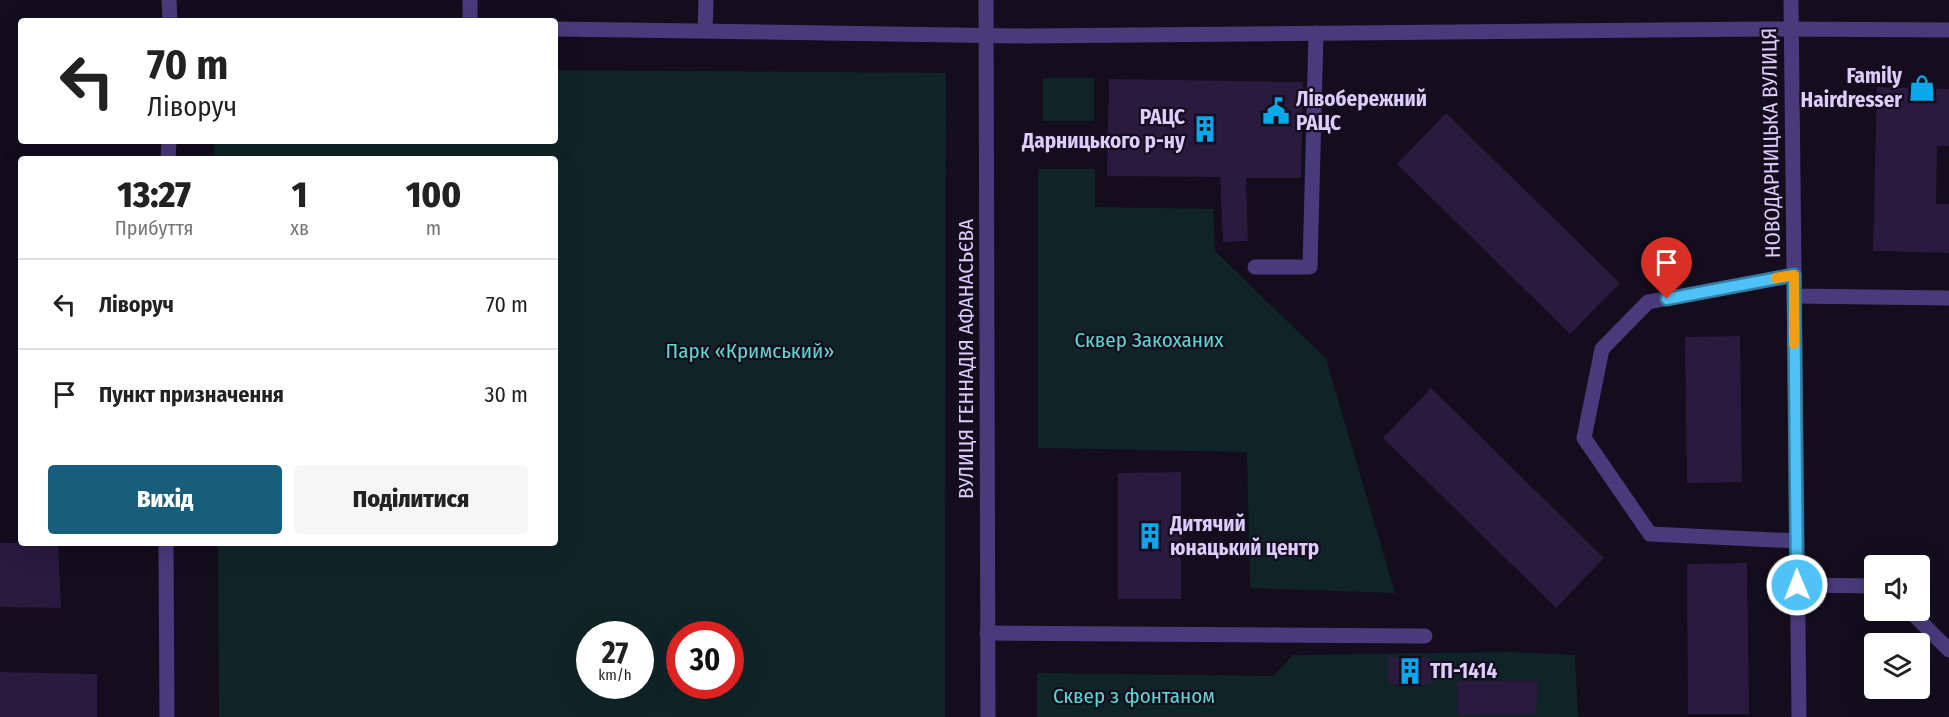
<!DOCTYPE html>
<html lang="uk">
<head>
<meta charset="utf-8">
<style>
  :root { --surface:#fff; --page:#f6f6f6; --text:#222; --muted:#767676; --line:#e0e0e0; --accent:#175e7c }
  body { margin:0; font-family:"Fira Sans Condensed",sans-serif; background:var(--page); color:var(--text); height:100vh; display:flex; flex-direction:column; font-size:22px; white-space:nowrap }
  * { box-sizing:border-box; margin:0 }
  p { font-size:20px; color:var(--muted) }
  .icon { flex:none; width:33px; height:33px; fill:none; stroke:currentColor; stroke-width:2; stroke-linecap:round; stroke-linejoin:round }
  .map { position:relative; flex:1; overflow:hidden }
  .panel { position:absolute; left:18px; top:156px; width:540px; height:390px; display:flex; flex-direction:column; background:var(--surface); border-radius:6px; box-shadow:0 6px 24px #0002 }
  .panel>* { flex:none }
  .banner { position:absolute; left:18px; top:18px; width:540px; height:126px; border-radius:6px; box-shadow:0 6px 24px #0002; background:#fff; color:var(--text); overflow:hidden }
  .buttons { position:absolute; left:1864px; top:555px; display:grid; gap:12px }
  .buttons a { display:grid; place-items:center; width:66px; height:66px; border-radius:6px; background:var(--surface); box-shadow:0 6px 24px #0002; font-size:30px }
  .speed { position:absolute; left:576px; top:621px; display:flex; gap:12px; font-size:30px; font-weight:700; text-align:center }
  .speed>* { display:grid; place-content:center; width:78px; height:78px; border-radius:50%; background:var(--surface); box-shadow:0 6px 24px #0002; line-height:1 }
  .speed small { font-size:15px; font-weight:400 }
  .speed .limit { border:9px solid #d22; background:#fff; color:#111 }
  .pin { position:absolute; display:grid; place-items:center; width:51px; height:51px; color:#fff; margin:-62px -26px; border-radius:50% 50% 50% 0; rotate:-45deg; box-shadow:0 0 6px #0007 }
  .pin .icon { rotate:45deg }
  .me { position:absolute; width:66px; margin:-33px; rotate:359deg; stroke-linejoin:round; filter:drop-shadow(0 0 4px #0008) }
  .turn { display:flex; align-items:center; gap:21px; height:126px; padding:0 30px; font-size:27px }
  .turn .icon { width:78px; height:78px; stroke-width:2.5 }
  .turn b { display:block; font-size:42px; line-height:51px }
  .eta { display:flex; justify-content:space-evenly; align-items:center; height:102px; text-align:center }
  .eta b { font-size:36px; font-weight:800; line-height:42px }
  .cta { display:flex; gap:12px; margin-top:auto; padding:12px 30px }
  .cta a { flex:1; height:69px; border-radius:6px; background:var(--accent); color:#fff; font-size:24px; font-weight:800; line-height:69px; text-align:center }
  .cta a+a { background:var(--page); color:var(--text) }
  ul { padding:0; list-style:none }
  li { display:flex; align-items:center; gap:18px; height:90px; padding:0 30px; border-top:2px solid var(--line) }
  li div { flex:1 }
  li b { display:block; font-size:22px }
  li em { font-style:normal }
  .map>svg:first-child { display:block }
  .green { fill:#102428; fill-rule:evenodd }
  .building { fill:#291a3e }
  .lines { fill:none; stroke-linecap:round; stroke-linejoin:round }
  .lane { stroke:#493a7b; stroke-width:15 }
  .street { stroke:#493a7b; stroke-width:15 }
  .route-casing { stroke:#337fa1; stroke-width:15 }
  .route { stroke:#4fc3f7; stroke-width:10 }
  .slow { stroke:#f59e0b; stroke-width:10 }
  .labels { text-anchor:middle; stroke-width:4.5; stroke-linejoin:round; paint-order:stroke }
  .poi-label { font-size:21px; font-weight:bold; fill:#dccdfd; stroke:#130d1e; text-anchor:start }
  .street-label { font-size:21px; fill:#dccdfd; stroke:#130d1e }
  .park-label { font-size:21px; fill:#5dd9d2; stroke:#130d1e }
</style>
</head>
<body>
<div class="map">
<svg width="1949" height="717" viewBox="0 0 1949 717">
  <rect width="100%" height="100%" fill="#130d1e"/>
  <g class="green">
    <path d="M555 70 946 73 945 717H219L218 543H555V159H215L214 141H555ZM640 634V686H590V634ZM730 634V686H680V634Z"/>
    <rect x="1043" y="78" width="51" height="43"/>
    <path d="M1038 169H1095V207L1213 209 1215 251 1326 359 1395 593 1250 588 1247 452 1038 448Z"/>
    <path d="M1513 652 1575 655 1578 717H1037V673L1273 676 1293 655Z"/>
  </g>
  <g class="building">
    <path d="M1109 79 1303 82 1301 178H1246L1248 241 1223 242 1220 177 1107 176Z"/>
    <path d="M1877 87 1949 89V146H1937L1936 204H1949V253L1873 251Z"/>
    <path d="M1446 113 1620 283 1570 334 1397 164Z"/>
    <path d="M1740 336 1742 482 1687 483 1685 337Z"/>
    <path d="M1431 388 1604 558 1556 608 1383 438Z"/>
    <path d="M1181 472V599H1118V473Z"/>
    <path d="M0 543H58L61 608 0 607Z"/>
    <path d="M1747 563 1749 714H1688L1687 564Z"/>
    <path d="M1388 657 1432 658V684H1388Z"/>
    <path d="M0 672 97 674V717H0Z"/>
    <path d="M1457 681H1538L1536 714 1458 715Z"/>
  </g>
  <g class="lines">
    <g class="lane">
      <path d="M470 21V0"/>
      <path d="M705 30 706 0"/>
      <path d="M1255 267H1310L1316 33"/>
      <path d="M1794 275 1648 302 1602 349 1584 438 1650 534 1797 541"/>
      <path d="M1794 296 1949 298"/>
      <path d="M1797 585 1875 586"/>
      <path d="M1909 610 1949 650"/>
      <path d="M987 633 1425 636"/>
    </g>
    <g class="street">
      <path d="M169 0 170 21"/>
      <path d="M986 0 988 717"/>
      <path d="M1791 0 1799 717"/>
      <path d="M555 29 1026 36 1765 29 1949 30"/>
      <path d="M168 159 169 141"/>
      <path d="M166 543 167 717"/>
    </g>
  </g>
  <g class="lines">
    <defs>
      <path id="route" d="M1667 299 1794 275 1797 585"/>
    </defs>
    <use href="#route" class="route-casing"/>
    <use href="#route" class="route"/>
    <path class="slow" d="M1776 278 1794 275V344"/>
  </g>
  <defs>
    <symbol id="shop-bare" viewBox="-9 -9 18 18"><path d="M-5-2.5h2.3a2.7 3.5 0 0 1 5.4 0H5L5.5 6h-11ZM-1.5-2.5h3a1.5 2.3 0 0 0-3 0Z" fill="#0aa8eb" stroke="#130d1e" stroke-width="2.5" paint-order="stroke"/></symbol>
    <symbol id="civic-bare" viewBox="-9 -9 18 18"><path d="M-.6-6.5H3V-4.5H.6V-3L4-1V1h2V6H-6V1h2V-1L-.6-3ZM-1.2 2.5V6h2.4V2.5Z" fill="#0aa8eb" stroke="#130d1e" stroke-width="2.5" paint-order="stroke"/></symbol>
    <symbol id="building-bare" viewBox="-9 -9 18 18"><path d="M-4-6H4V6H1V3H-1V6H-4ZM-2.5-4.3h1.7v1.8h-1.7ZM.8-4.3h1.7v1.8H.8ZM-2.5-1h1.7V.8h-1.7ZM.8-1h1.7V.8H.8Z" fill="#0aa8eb" stroke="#130d1e" stroke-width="2.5" paint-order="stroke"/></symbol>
  </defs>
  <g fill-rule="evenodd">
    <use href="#shop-bare" x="1903" y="69" width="38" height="38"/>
    <use href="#civic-bare" x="1257" y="92" width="38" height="38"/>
    <use href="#building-bare" x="1186" y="110" width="38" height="38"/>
    <use href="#building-bare" x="1131" y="517" width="38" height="38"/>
    <use href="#building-bare" x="1391" y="652" width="38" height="38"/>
  </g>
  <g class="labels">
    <g class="poi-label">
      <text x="1902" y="83" text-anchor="end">Family<tspan x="1902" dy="24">Hairdresser</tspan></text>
      <text x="1296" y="106">Лівобережний<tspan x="1296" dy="24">РАЦС</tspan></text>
      <text x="1185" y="124" text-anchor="end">РАЦС<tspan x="1185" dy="24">Дарницького р-ну</tspan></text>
      <text x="1170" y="531">Дитячий<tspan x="1170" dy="24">юнацький центр</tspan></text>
      <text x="1430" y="678">ТП-1414</text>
    </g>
    <g class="street-label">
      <text transform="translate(1771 143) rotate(-91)" y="7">НОВОДАРНИЦЬКА ВУЛИЦЯ</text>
      <text transform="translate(966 359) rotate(-90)" y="7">ВУЛИЦЯ ГЕННАДІЯ АФАНАСЬЄВА</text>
    </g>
    <g class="park-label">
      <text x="1149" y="347">Сквер Закоханих</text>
      <text x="750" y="358">Парк «Кримський»</text>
      <text x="1134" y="703">Сквер з фонтаном</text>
    </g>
  </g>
</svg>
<div class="buttons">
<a><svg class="icon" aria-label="sound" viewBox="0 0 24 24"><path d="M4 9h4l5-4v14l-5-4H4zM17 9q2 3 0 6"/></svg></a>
<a><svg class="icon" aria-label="layers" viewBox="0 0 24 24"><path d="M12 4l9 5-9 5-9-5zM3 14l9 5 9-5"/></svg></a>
</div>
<div class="speed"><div>27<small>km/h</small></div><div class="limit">30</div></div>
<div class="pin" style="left:1667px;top:299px;background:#d93025"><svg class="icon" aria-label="arrive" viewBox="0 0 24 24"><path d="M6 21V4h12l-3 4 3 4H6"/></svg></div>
<svg class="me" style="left:1797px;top:585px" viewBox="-20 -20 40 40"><circle r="17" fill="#4fc3f7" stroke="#fff" stroke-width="3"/><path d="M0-11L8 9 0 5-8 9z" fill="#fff"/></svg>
<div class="banner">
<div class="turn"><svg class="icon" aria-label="left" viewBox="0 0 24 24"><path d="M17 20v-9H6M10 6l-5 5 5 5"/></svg><div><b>70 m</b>Ліворуч</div></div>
</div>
<section class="panel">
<div class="eta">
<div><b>13:27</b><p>Прибуття</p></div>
<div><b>1</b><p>хв</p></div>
<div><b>100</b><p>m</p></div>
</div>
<ul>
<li><svg class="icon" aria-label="left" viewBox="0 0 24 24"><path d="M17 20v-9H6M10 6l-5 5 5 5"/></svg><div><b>Ліворуч</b></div><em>70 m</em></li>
<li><svg class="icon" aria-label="arrive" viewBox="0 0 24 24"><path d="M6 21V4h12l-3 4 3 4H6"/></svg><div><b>Пункт призначення</b></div><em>30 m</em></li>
</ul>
<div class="cta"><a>Вихід</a><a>Поділитися</a></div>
</section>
</div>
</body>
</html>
